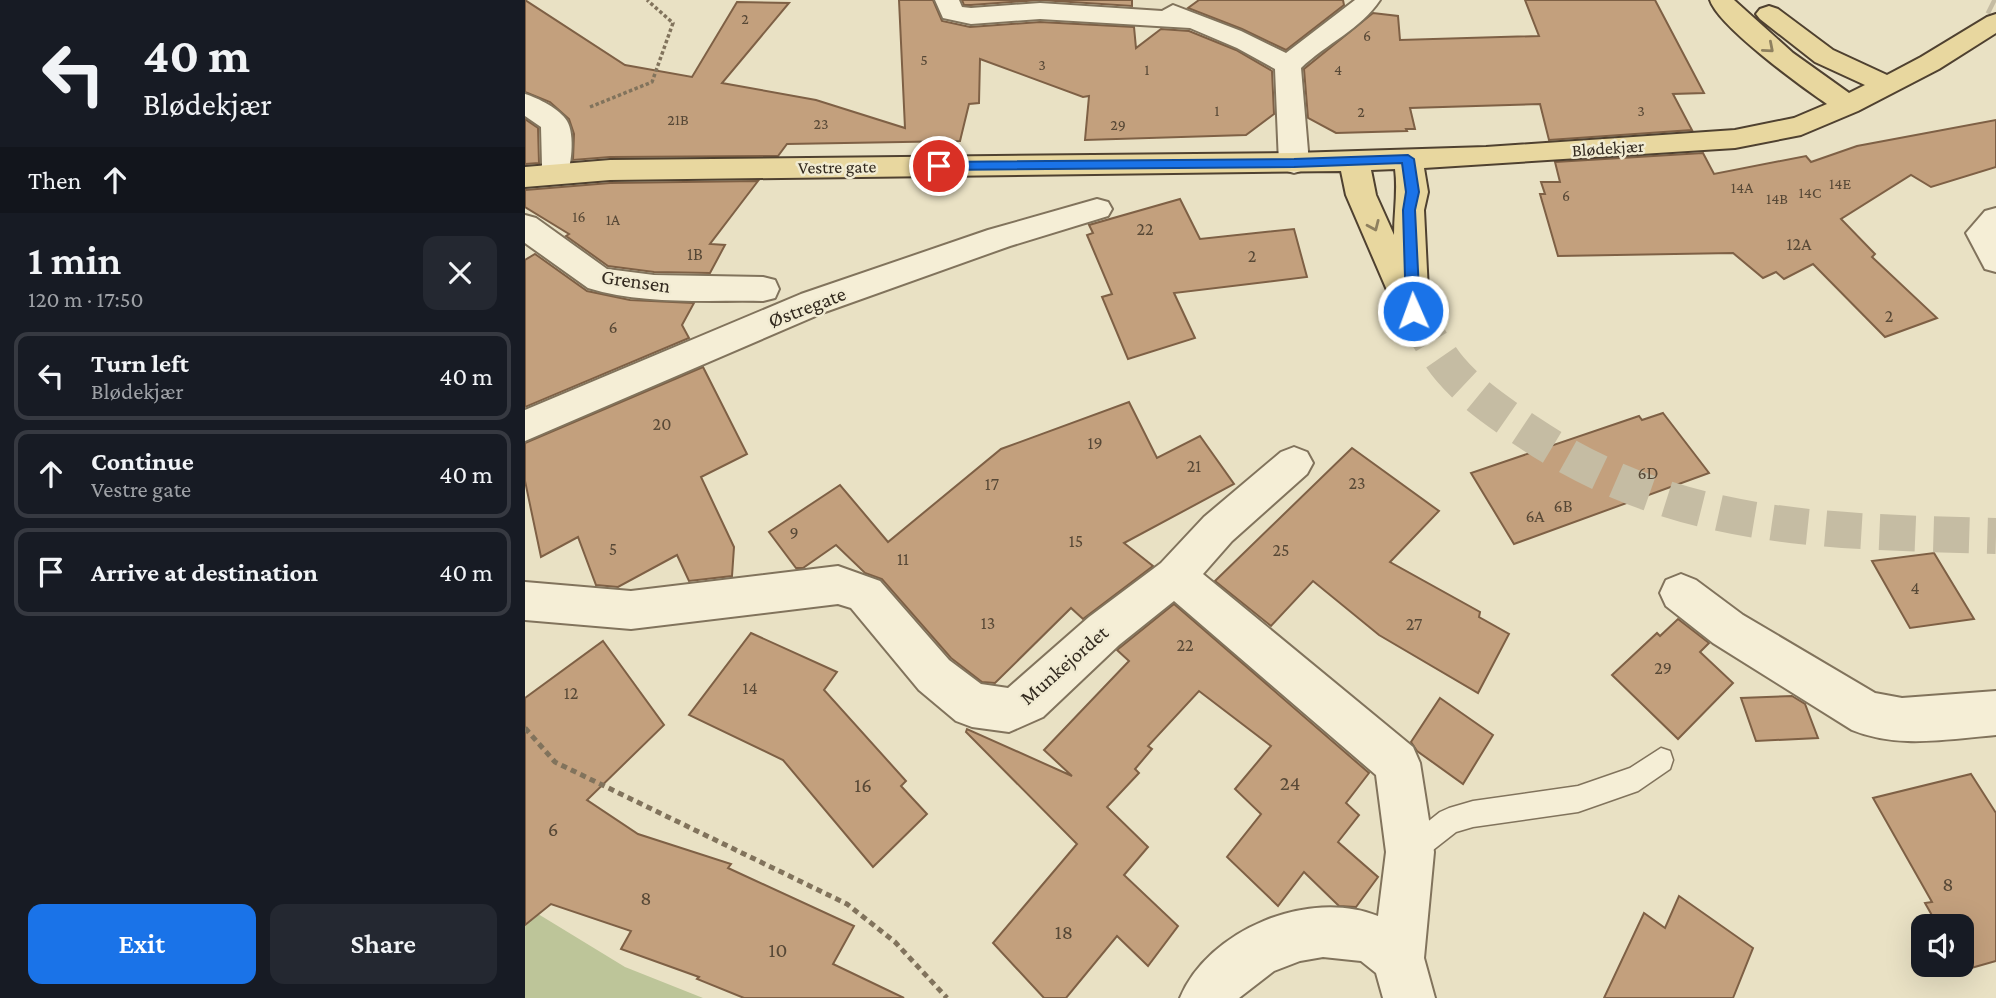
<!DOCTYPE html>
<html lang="en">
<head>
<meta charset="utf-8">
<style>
  :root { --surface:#171b24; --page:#242831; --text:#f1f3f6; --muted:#9ea1a6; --line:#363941; --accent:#1a73e8 }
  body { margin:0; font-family:"Crimson Pro",serif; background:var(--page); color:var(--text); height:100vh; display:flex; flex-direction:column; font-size:26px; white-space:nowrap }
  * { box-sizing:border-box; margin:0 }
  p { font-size:23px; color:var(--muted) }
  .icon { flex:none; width:38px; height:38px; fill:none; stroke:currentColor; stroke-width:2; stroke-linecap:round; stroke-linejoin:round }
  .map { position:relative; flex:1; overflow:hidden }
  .sheet { display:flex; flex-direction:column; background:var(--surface); width:525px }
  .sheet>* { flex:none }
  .guide { background:#171b24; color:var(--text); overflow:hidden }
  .buttons { position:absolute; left:1386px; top:914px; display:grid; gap:14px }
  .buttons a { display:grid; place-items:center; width:63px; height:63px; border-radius:14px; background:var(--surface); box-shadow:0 7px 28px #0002; font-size:35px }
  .pin { position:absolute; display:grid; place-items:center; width:60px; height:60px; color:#fff; margin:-30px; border:4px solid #fff; border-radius:50%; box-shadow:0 2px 7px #0007 }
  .me { position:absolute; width:77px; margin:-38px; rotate:358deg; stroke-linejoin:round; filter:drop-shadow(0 0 5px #0008) }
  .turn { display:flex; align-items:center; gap:24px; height:147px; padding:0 28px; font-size:32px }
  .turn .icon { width:91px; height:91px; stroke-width:2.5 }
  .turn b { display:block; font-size:49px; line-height:60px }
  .then { display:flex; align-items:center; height:66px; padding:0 28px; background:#0003; gap:14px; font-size:26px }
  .round { display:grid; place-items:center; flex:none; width:74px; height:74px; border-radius:14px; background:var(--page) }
  .summary { display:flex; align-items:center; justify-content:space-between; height:119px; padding:0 28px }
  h1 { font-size:42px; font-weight:600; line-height:52px }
  .primary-button { display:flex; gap:14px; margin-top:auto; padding:14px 28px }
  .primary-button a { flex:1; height:80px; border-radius:14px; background:var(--accent); color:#fff; font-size:28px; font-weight:600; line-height:80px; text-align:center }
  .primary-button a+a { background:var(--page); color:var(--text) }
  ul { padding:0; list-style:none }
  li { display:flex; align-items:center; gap:21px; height:88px; margin:0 14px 10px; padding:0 14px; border:4px solid var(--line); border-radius:14px }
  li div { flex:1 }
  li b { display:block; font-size:26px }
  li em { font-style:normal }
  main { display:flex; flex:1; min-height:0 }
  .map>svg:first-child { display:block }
  .green { fill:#bdc599 }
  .building { fill:#c3a07d; stroke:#7e6045; stroke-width:2 }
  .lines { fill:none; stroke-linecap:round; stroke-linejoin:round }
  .primary-tunnel-far1 { stroke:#c5bca3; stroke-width:28; stroke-dasharray:28 14; stroke-linecap:butt }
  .primary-tunnel { stroke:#c5bca3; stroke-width:36; stroke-dasharray:36 18; stroke-linecap:butt }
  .service-casing { stroke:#81735c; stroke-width:3 }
  .minor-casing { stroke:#81735c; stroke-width:4 }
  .primary-casing { stroke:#4f4130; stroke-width:4 }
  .path-far1 { stroke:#81735c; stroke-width:3.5; stroke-dasharray:3.5 2.5; stroke-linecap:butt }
  .path { stroke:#81735c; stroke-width:5; stroke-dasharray:6 4.5; stroke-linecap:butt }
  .service { fill:#f5eed6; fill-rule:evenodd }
  .minor { fill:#f5eed6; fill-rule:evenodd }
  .primary { fill:#e8d79f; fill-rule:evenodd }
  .oneway { stroke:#8e805f }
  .route { fill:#1a73e8; stroke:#114b97; stroke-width:2 }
  .labels { text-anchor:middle; stroke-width:5; stroke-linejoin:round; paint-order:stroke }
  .far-number-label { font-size:16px; fill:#574836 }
  .far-street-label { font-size:18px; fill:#332a1f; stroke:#f1ebd2 }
  .number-label { font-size:18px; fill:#574836 }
  .street-label { font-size:21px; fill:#332a1f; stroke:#f1ebd2 }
  .near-number-label { font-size:21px; fill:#574836 }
</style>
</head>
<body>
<main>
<section class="sheet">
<div class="guide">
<div class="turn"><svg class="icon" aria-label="left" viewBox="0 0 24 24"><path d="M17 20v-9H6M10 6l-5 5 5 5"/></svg><div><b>40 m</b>Blødekjær</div></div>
<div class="then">Then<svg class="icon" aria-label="ahead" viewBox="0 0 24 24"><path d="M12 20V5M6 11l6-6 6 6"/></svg></div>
</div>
<div class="summary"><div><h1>1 min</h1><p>120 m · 17:50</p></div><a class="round"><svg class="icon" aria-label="close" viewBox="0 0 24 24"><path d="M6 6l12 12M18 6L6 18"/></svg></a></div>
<ul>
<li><svg class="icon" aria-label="left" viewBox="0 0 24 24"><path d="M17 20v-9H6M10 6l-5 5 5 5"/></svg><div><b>Turn left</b><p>Blødekjær</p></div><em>40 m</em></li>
<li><svg class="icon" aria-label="ahead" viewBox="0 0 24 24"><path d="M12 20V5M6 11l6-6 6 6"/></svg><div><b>Continue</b><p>Vestre gate</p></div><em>40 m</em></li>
<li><svg class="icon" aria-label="arrive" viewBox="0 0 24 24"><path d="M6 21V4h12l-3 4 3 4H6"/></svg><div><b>Arrive at destination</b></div><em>40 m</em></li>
</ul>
<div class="primary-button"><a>Exit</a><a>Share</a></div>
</section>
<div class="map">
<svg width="1471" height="998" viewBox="0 0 1471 998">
  <rect width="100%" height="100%" fill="#e9e1c4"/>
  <path class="green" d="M0 906 100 967 178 998H0Z"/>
  <g class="building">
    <path d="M0 0 100 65 167 77 212 2 264 3 197 83 291 100 380 128 374 0H408L417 21 445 27 515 22 609 27 611 48 636 29 664 31 711 50 747 71 749 114 721 135 560 140 564 96 558 97 455 59 454 103 444 104 435 141 262 144 253 156 85 157 48 160 49 134 44 119 25 102 0 92Z"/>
    <path d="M437 0H607V6L515 0 446 5H439Z"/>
    <path d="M674 0H818L819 5 761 50 717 29 663 8Z"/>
    <path d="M1000 0H1130L1179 93 1148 94 1167 130 1024 140 1015 104 885 108 890 129H881L882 131 811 133 783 118 779 69 848 13 873 16 875 40 1014 36Z"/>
    <path d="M0 119 13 128 14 163 0 164Z"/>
    <path d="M1471 120V167L1406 187 1386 175 1316 219 1350 254 1347 257 1412 318 1360 337 1288 264 1259 279 1251 272 1238 278 1208 253 1033 256 1015 194H1020L1016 182H1035L1030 162 1178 153 1189 174 1281 156 1286 162 1332 146Z"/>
    <path d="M233 181 185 244 200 245 185 273 129 272 83 266 41 236 44 234 0 207V190L85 183Z"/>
    <path d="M655 199 675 239 769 229 782 277 649 293 670 338 603 359 577 297 587 294 562 235 568 233 564 225Z"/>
    <path d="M10 254 62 291 105 300 169 303 157 325 164 338 0 407V260Z"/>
    <path d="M178 367 222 454 176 477 209 547 207 576 164 581 152 555 93 587 71 585 53 537 16 557 0 481V443Z"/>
    <path d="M604 402 632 458 675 436 709 484 599 543 628 566 558 619 546 608 470 683 457 682 426 658 357 579 340 573 311 545 278 568H271L244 532 315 485 363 542 476 449Z"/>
    <path d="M1138 413 1184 473 989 544 946 473 1114 416 1117 420Z"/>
    <path d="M827 448 914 511 865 562 955 612 954 617 984 634 953 693 854 635 788 581 746 626 690 581Z"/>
    <path d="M1409 553 1449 619 1385 628 1347 561Z"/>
    <path d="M649 604 844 773 821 803 834 815 813 842 853 877 831 907 814 906 779 872 753 906 702 857 736 814 710 789 746 746 674 691 623 746 627 749 610 769 614 773 582 807 623 847 599 875 653 926 623 966 592 936 541 998H519L468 943 552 844 441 732 442 729 547 776 519 750 604 661 592 650Z"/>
    <path d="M1153 619 1184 643 1175 652 1208 683 1153 739 1087 675 1132 633 1135 636Z"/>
    <path d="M226 633 312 672 299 690 381 781 376 786 402 814 348 867 258 760 164 715Z"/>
    <path d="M78 641 139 725 62 800 113 834 206 864 203 868 329 926 308 964 379 998H219L172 979 174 977 96 949 106 931 26 904 0 925V698Z"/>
    <path d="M1267 696 1280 704 1293 738 1231 741 1216 698Z"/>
    <path d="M915 698 968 735 938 784 892 751 886 742Z"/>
    <path d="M1446 774 1471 813V961L1439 970 1435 964 1437 926H1413L1400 903 1407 902 1348 798Z"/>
    <path d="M1154 896 1228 948 1208 998H1079L1119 913 1140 928Z"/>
  </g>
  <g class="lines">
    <path class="primary-tunnel-far1" d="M1467 0 1471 2"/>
    <path class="primary-tunnel" d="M888 311C900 330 910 351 925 369 946 394 976 414 1003 432 1152 532 1300 531 1471 536"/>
    <defs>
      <path id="service" d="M1136 748 1145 751 1148 760 1145 769 1113 791 1053 812 948 827 931 832 894 861 885 865 876 861 872 852 876 843 915 812 924 808 948 801 1053 786 1105 768Z"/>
      <g id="minor">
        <path d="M410 0H434L437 7 446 8 515 3 637 11 648 5 716 31 761 53 830 0H855C836 29 801 44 776 68L784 163 779 170 769 173 759 170 754 163 750 69 712 48 665 28 515 19 446 24 418 18Z"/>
        <path d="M0 94C13 98 35 109 42 121 50 134 47 169 39 181L29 184 19 181 14 174 17 165 16 127 0 116Z"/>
        <path d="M572 199 583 202 587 209 583 216 485 246 300 312 0 441V410L276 294 463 230Z"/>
        <path d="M1471 208V272L1460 269 1441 233 1460 211Z"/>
        <path d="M0 215 11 218 82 269 129 275 238 277 250 280 254 289 250 298 238 301C181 300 118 305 63 288L0 243Z"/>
        <path d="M769 447 782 452 788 463 782 474 707 541 678 574 888 747 895 763 909 852 899 958 910 998H858L851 973 836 961 798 957 775 961 749 971 714 998H655C683 930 784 888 853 916L861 852 851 775 649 601 594 645 518 717 484 732 447 727 431 721 394 690 326 608 313 604 106 629 0 620V582L106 591 313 566 355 581 424 660 456 684 483 688 564 617 636 563 679 517 756 452Z"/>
        <path d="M1156 574 1171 580 1218 615 1350 693 1377 698 1471 691V735C1423 739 1373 749 1327 730L1188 643 1141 606 1135 593 1141 580Z"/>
      </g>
      <path id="primary" d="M1185 0H1209L1268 53 1324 93 1340 85 1290 62 1235 19 1231 14 1235 9 1244 6 1253 9 1308 50 1362 75 1396 57 1462 17 1471 14V33L1414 69 1333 111 1276 135 1210 148 899 168 903 192 899 210 903 291 899 299 905 311 900 320 888 323 876 320 871 311 821 195 816 171 85 180 0 187V167L85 160 769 153 961 147 1210 130 1269 118 1302 104C1277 87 1193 26 1185 0ZM870 169C873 191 869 212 869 235L851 195 846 170Z"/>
    </defs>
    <use href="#service" class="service-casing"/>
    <use href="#minor" class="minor-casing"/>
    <use href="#primary" class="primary-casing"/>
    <path class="path-far1" d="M65 107 127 82 148 23 122 0"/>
    <path class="path" d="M0 728 30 762 322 904 370 942 422 998"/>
    <use href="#service" class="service"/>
    <use href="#minor" class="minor"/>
    <use href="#primary" class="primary"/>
  </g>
  <defs><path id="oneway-chevron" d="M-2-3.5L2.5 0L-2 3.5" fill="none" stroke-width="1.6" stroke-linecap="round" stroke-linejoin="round" transform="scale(1.75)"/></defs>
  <g class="oneway">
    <use href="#oneway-chevron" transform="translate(1244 48) rotate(41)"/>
    <use href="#oneway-chevron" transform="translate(849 226) rotate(66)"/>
  </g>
  <path class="route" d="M883 155 889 159 894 192 890 210 895 311 888 316 881 311 878 210 881 192 877 163 769 167 414 170 408 166 414 162 769 159Z"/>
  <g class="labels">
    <g class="far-number-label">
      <text x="220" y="24">2</text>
      <text x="842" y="41">6</text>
      <text x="399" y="65">5</text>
      <text x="517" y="70">3</text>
      <text x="622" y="75">1</text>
      <text x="813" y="75">4</text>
      <text x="692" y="116">1</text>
      <text x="1116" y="116">3</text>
      <text x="836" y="117">2</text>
      <text x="153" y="125">21B</text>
      <text x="296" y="129">23</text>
      <text x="593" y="130">29</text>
      <text x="1315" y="189">14E</text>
      <text x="1217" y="193">14A</text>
      <text x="1285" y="198">14C</text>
      <text x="1041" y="201">6</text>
      <text x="1252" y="204">14B</text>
      <text x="54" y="222">16</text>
      <text x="88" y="225">1A</text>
    </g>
    <g class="far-street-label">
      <text transform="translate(1083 148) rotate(-4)" y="6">Blødekjær</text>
      <text transform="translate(312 167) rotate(-1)" y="6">Vestre gate</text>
    </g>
    <g class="number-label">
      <text x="620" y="235">22</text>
      <text x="1274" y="250">12A</text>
      <text x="170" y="260">1B</text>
      <text x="727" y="262">2</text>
      <text x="1364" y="322">2</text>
      <text x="88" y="333">6</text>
      <text x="137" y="430">20</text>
      <text x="570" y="449">19</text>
      <text x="669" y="472">21</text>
      <text x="1123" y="479">6D</text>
      <text x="832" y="489">23</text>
      <text x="467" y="490">17</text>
      <text x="1038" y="512">6B</text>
      <text x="1010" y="522">6A</text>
      <text x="269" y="539">9</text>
      <text x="551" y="547">15</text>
      <text x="88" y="555">5</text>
      <text x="756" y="556">25</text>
      <text x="378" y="565">11</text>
      <text x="1390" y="594">4</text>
      <text x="463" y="629">13</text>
      <text x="889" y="630">27</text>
      <text x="660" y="651">22</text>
      <text x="1138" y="674">29</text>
      <text x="225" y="694">14</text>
      <text x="46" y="699">12</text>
    </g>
    <g class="street-label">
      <text transform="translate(111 281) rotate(8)" y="7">Grensen</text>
      <text transform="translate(282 307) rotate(-21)" y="7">Østregate</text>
      <text transform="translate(539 665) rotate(-41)" y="7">Munkejordet</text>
    </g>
    <g class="near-number-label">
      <text x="765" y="790">24</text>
      <text x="338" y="792">16</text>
      <text x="28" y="836">6</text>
      <text x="1423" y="891">8</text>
      <text x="121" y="905">8</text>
      <text x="539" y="939">18</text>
      <text x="253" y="957">10</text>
    </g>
  </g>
</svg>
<div class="buttons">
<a><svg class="icon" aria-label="sound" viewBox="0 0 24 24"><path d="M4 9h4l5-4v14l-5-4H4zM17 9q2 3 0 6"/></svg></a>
</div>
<div class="pin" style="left:414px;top:166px;background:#d93025"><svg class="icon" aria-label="arrive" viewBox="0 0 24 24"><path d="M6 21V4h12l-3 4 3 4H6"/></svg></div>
<svg class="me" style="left:888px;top:311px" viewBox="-20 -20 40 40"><circle r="17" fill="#1a73e8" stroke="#fff" stroke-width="3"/><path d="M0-11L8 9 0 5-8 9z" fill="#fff"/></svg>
</div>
</main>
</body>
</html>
